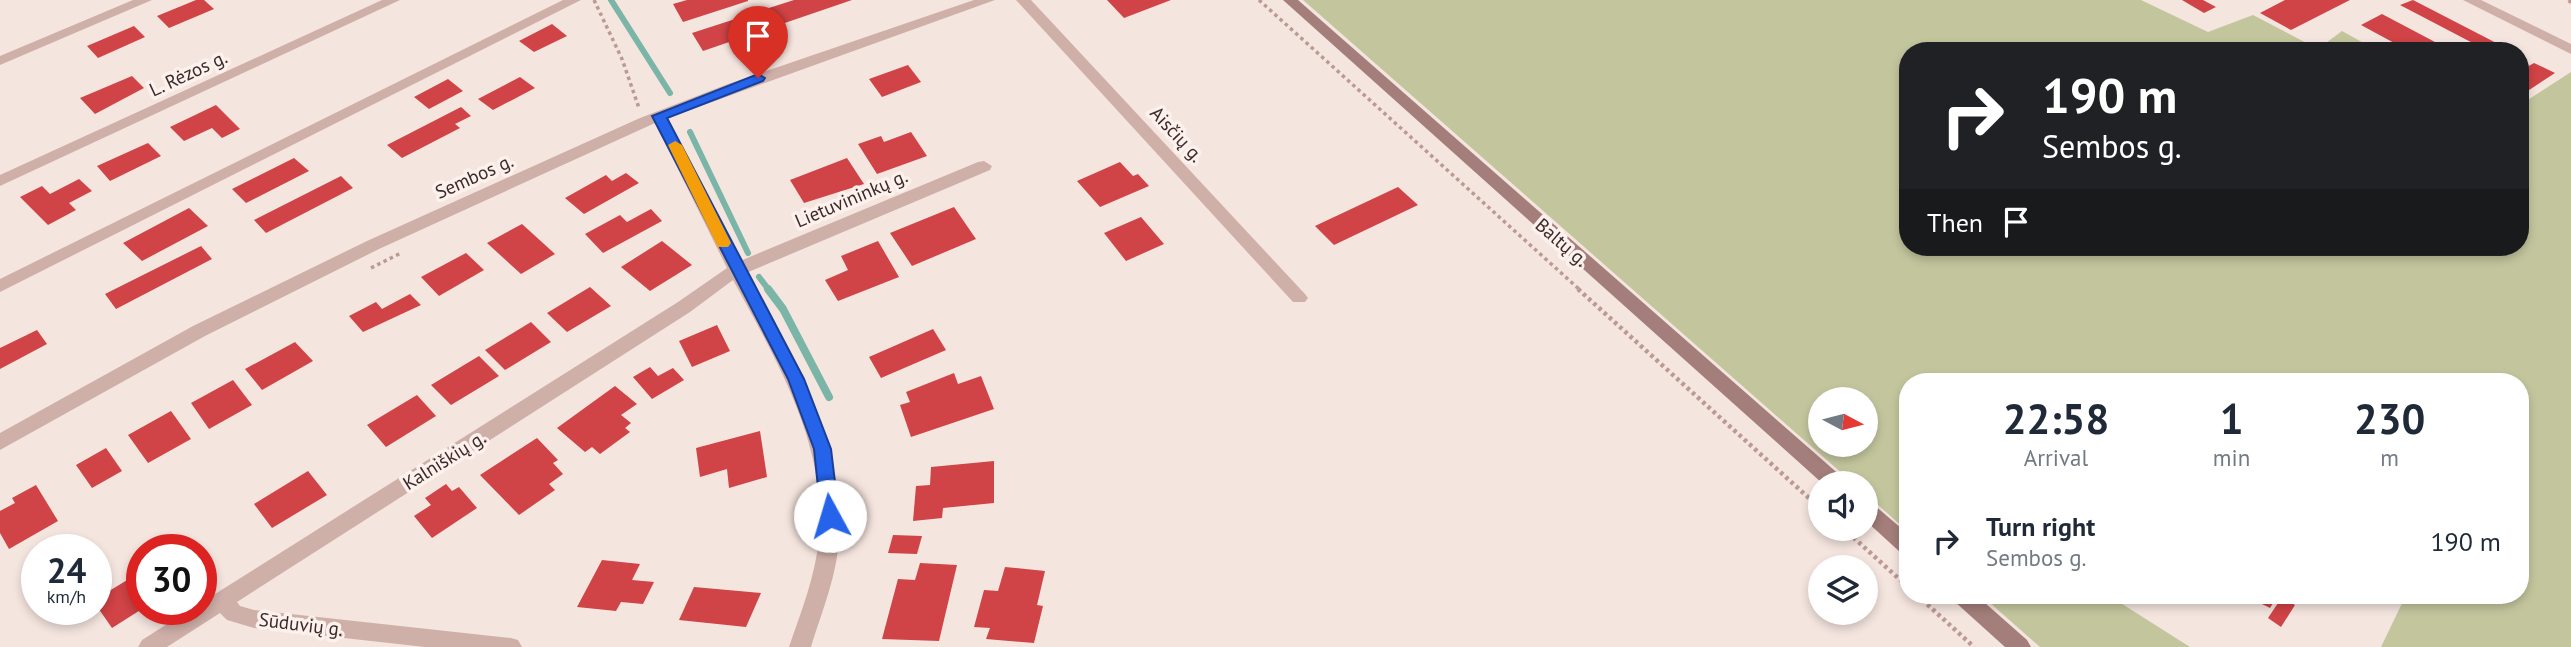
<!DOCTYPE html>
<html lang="en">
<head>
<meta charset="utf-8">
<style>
  :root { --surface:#fff; --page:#f2f2f3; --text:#1f2937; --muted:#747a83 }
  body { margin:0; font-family:"PT Sans",sans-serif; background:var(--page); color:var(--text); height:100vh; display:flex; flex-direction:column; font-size:26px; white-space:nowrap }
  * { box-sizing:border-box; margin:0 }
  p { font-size:23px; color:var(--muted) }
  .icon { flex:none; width:38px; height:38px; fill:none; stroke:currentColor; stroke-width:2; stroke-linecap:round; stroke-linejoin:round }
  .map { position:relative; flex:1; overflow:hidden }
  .details { position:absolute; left:1899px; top:373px; width:630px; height:231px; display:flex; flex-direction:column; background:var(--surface); border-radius:28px; box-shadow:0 4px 10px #0003 }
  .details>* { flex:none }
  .banner { position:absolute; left:1899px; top:42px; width:630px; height:214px; border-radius:28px; box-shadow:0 4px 10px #0003; background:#202124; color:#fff; overflow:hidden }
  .needle { width:46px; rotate:97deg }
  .buttons { position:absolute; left:1808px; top:387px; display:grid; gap:14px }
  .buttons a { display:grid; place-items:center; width:70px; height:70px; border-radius:50%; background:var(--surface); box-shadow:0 4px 10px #0003; font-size:35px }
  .speed { position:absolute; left:21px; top:534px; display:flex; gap:14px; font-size:35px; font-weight:700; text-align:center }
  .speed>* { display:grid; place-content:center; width:91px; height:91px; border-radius:50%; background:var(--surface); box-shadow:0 4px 10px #0003; line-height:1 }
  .speed small { font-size:18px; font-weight:400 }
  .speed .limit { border:10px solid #d22; background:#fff; color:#111 }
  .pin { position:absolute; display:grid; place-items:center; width:60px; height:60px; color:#fff; margin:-72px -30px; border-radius:50% 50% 50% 0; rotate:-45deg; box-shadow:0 0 7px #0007 }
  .pin .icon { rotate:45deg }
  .me { position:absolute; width:77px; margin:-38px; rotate:354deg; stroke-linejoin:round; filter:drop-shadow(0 0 5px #0008) }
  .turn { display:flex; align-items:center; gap:24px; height:147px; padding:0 28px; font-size:32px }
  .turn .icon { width:91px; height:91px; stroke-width:2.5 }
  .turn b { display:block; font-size:49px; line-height:60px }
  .then { display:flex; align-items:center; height:66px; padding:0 28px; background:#0003; gap:14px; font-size:26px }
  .eta { display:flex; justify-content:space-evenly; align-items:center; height:119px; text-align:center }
  .eta b { font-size:42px; font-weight:700; line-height:49px }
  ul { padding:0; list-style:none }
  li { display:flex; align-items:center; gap:21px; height:98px; padding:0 28px }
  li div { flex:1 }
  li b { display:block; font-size:26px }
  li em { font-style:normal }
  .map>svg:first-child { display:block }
  .green { fill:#c3c69d; fill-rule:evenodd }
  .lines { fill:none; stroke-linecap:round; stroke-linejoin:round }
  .stream-far1 { stroke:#7bb5a8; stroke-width:6 }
  .stream { stroke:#7bb5a8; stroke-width:8 }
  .building { fill:#d04346 }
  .path-far1 { stroke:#bb9a93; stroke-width:3.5; stroke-dasharray:3.5 3.5; stroke-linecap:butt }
  .path { stroke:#bb9a93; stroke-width:4.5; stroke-dasharray:3.5 3.5; stroke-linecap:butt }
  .minor { fill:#cfb0a9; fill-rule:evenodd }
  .tertiary { fill:#cfb0a9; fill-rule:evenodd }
  .secondary { fill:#a37e7a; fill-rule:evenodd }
  .route { fill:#2563eb; stroke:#184099; stroke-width:2 }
  .slow { fill:#f59e0b }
  .labels { text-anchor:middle; stroke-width:7; stroke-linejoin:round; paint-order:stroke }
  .street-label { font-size:19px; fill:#3b2a2a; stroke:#fcf1ec }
</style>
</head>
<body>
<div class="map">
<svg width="2571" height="647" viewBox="0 0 2571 647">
  <rect width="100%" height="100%" fill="#f5e5df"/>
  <g class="green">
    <path d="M1303 0H2141L2208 32 2253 15 2318 49 2342 31 2378 51H1908V247H2520V105L2571 72V647H2381L2406 595H2520V382H1908L1907 531 1866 494V483H1853ZM1866 399V444H1820V399Z"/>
    <path d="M1981 595H2108L2190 647H2040Z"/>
  </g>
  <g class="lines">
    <g class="stream-far1">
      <path d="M611 0 670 93"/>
      <path d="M690 132 748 253"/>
      <path d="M759 277 769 290"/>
    </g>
    <path class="stream" d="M768 289 783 309 829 397"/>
  </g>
  <g class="building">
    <path d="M196 0H204L214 9 169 28 157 16Z"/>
    <path d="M687 0H748V1L683 22 673 4Z"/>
    <path d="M794 0H852L703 51 692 33Z"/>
    <path d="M1107 0H1171L1124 18Z"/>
    <path d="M2182 0H2203L2216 7 2204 13Z"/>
    <path d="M2285 0H2350L2291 30 2260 13Z"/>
    <path d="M2413 0 2506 48 2488 51 2400 5Z"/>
    <path d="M2382 14 2452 51H2409L2361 25Z"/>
    <path d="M552 24 567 36 534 52 519 41Z"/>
    <path d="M134 26 145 37 98 58 87 46Z"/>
    <path d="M2534 63 2555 73 2520 96V71Z"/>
    <path d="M908 65 921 82 882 97 869 79Z"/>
    <path d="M132 76 144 88 95 114 80 98Z"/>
    <path d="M520 77 535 88 493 110 478 99Z"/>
    <path d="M448 79 463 91 429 109 414 97Z"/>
    <path d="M216 105 240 129 222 138 212 128 184 141 170 127Z"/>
    <path d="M461 107 471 116 455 124 460 128 402 158 387 145Z"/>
    <path d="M911 132 927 156 877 174 858 144 881 136 884 142Z"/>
    <path d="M148 143 161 156 110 181 97 166Z"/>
    <path d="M294 158 309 171 246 203 232 189Z"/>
    <path d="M847 158 864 184 804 203 790 180Z"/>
    <path d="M1120 162 1133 176 1138 174 1149 186 1100 207 1077 181Z"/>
    <path d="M626 173 639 183 584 214 565 198 606 175 612 181Z"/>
    <path d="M341 176 353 188 266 233 254 220Z"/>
    <path d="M79 179 92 191 69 203 76 210 48 225 20 197 42 186 50 194Z"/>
    <path d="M1398 187 1418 205 1334 245 1315 226Z"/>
    <path d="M954 207 976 239 912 266 890 233Z"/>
    <path d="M189 208 208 226 142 261 123 243Z"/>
    <path d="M651 209 662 221 603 253 585 234 620 215 627 222Z"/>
    <path d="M1141 217 1164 244 1126 261 1104 233Z"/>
    <path d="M522 224 555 254 521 274 487 243Z"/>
    <path d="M662 241 692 265 650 291 621 267Z"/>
    <path d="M878 241 899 277 838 301 825 280 848 270 841 256Z"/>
    <path d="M201 246 212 259 116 309 105 294Z"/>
    <path d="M466 253 484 270 439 296 421 277Z"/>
    <path d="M590 287 611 306 567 332 547 313Z"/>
    <path d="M410 294 421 305 363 332 349 316 376 302 382 309Z"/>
    <path d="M531 322 551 342 505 370 485 350Z"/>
    <path d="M717 325 730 351 692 367 679 341Z"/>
    <path d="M933 329 946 350 881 378 869 357Z"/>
    <path d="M37 330 47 344 0 369V348Z"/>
    <path d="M295 342 313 361 262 390 245 369Z"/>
    <path d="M479 356 499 376 451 405 431 385Z"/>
    <path d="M650 367 658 376 673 368 684 380 652 399 633 377Z"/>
    <path d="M954 373 958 384 981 376 994 409 911 437 900 405 910 402 906 392Z"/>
    <path d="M233 380 252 405 209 429 191 403Z"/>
    <path d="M615 386 637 404 621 415 631 423 625 428 630 432 600 454 592 447 585 452 557 428Z"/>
    <path d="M417 395 436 416 386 447 367 425Z"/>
    <path d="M171 411 191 439 148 463 128 435Z"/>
    <path d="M760 431 767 477 729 488 727 469 700 477 696 448Z"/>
    <path d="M537 438 558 460 553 463 563 474 549 484 555 490 519 515 480 475Z"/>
    <path d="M106 448 122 471 92 488 76 465Z"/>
    <path d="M994 461V503L943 508 942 518 913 521 916 486 930 485 931 467Z"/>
    <path d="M308 471 327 495 272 528 254 504Z"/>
    <path d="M446 484 452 491 459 487 477 508 432 538 414 516 431 505 425 498Z"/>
    <path d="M36 485 58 521 9 549 0 533V511L15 503 12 498Z"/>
    <path d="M893 535 922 536 917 554 888 553Z"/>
    <path d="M602 560 640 564 632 580 654 582 643 604 621 602 616 611 577 607Z"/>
    <path d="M920 563 957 565 939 641 882 639 898 579 915 580Z"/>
    <path d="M1005 567 1045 571 1037 605 1043 606 1034 643 986 639 990 628 974 627 984 590 998 591Z"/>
    <path d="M142 571V609L112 628 96 605V599Z"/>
    <path d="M694 587 761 593 746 627 679 620Z"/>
    <path d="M2244 595H2278L2270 608Z"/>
    <path d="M2282 597 2295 605 2281 627 2268 618Z"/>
  </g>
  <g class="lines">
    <g class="path-far1">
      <path d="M594 0 622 59 639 108"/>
      <path d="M1259 0 1580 290"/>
      <path d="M2569 0 2571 3"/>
      <path d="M371 268 401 253"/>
    </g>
    <g class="path">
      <path d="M1578 289 1820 508"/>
      <path d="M1843 528 1908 587"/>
      <path d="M1917 595 1974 647"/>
    </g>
    <g class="minor">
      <path d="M133 0H152L0 65V56Z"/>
      <path d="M382 0H400L0 186V175Z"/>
      <path d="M563 0H581L0 292V279Z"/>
      <path d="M974 0H995L668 118 740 261 978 162 984 161 992 166 990 170 746 273C792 354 845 441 839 538 837 576 822 611 811 647H789C801 612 815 577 819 539 828 446 776 359 733 280L690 312 237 602 240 606 254 610 511 638 518 640 522 647H425L254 628 227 620 220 613 167 647H138L142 640 191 609H201V603L215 594 678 302 727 268 655 123 379 249 205 336 0 450V433L193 326 367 241 640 118 728 84Z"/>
      <path d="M1016 0H1031L1305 294 1308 298 1305 302H1293Z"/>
    </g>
    <path class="tertiary" d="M2463 0H2481L2571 44V54Z"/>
    <g class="secondary">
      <path d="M1283 0H1298L1842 477 1845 483H1822Z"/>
      <path d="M1866 502 1873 504 1908 534V555L1901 553 1866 521Z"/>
      <path d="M1951 595H1976L2027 640 2031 647H2005L1954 601Z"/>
    </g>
  </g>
  <path class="route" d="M758 74 765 78 763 81 667 118 804 379 831 449 839 516 830 524 821 516 814 449 788 379 652 116Z"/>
  <path class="slow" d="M675 141 682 145 731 243 728 247H718L716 243 668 145Z"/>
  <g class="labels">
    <g class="street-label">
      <text transform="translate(188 73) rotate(-25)" y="7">L. Rėzos g.</text>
      <text transform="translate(1177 134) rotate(47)" y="7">Aisčių g.</text>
      <text transform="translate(474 176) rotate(-24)" y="7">Sembos g.</text>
      <text transform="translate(851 198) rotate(-23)" y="7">Lietuvininkų g.</text>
      <text transform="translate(1562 242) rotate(41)" y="7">Baltų g.</text>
      <text transform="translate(444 460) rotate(-32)" y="7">Kalniškių g.</text>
      <text transform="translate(301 624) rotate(7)" y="7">Sūduvių g.</text>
    </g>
  </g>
</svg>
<div class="buttons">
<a><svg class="needle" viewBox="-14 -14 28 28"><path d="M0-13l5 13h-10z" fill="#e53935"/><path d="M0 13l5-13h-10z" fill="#747a83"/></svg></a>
<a><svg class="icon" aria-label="sound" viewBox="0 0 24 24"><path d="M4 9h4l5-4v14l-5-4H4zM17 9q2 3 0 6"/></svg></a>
<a><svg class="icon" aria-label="layers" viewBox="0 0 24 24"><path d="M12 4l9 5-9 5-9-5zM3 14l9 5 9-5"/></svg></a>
</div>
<div class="speed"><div>24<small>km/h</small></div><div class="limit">30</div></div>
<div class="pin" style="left:758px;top:78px;background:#d93025"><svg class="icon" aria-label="arrive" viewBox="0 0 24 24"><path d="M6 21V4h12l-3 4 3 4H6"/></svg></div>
<svg class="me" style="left:830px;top:516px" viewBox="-20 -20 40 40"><circle r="19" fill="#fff"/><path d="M0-13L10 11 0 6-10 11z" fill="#2563eb"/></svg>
<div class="banner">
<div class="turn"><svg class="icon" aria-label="right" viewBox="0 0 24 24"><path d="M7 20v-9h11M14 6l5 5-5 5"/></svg><div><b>190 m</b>Sembos g.</div></div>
<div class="then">Then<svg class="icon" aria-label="arrive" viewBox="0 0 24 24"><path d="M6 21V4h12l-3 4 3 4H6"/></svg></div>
</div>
<section class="details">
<div class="eta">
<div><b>22:58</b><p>Arrival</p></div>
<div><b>1</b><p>min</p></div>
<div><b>230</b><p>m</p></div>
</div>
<ul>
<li><svg class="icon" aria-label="right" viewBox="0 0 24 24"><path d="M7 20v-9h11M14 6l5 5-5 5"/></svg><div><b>Turn right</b><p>Sembos g.</p></div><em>190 m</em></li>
</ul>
</section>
</div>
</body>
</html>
